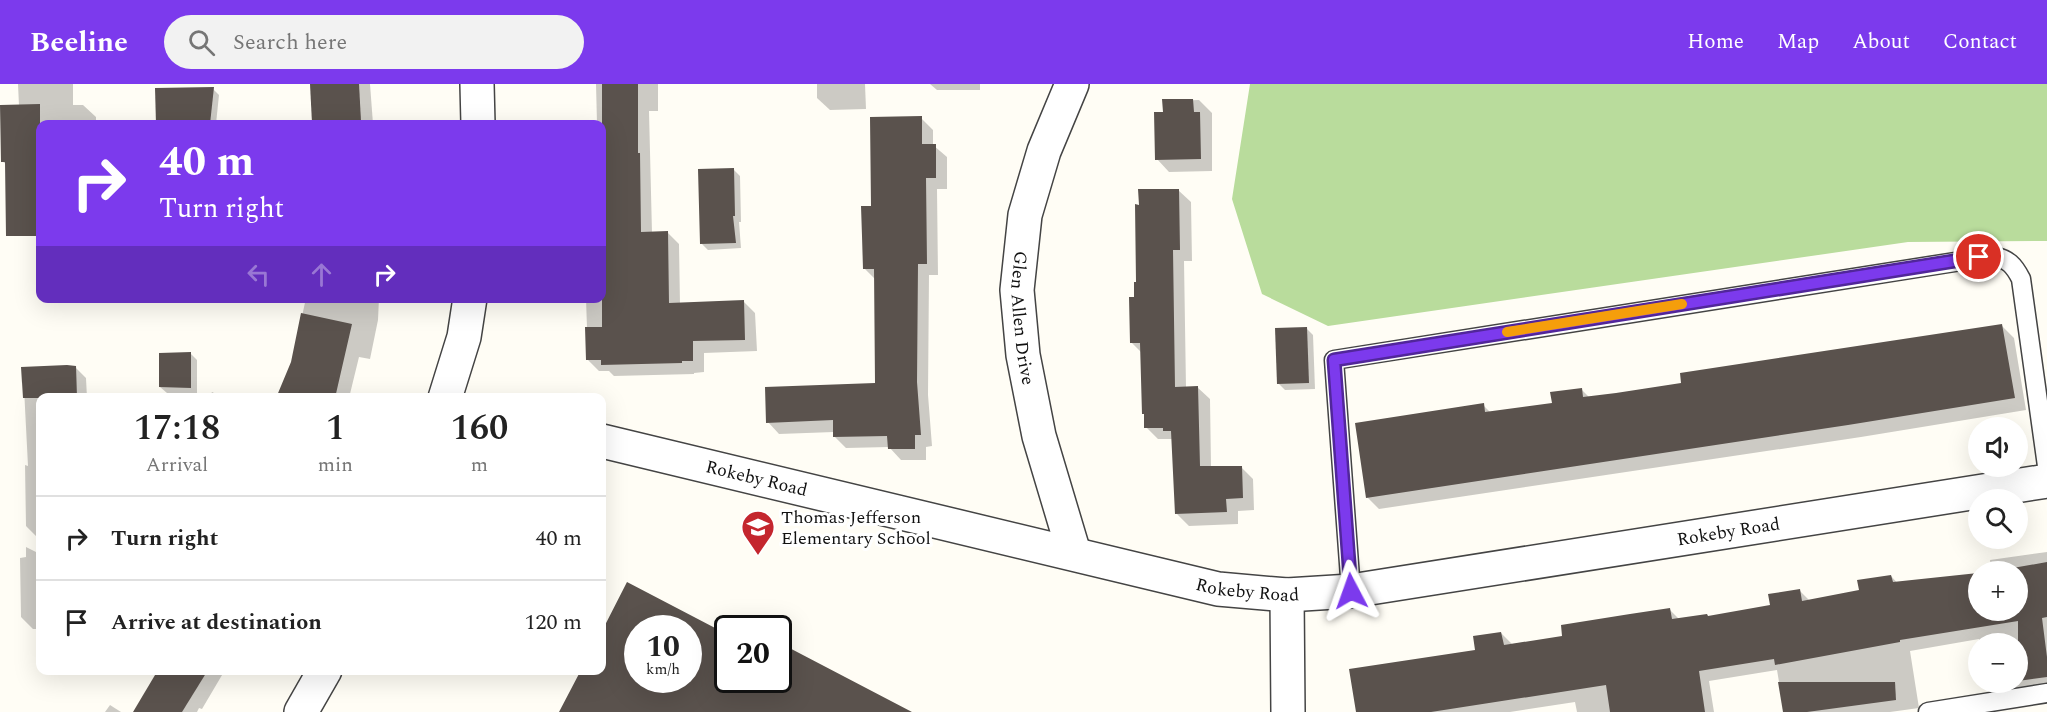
<!DOCTYPE html>
<html lang="en">
<head>
<meta charset="utf-8">
<style>
  :root { --surface:#fff; --page:#f2f2f2; --text:#222; --muted:#767676; --line:#e0e0e0; --accent:#7c3aed }
  body { margin:0; font-family:Spectral,serif; background:var(--page); color:var(--text); height:100vh; display:flex; flex-direction:column; font-size:22px; white-space:nowrap }
  * { box-sizing:border-box; margin:0 }
  p { font-size:20px; color:var(--muted) }
  .icon { flex:none; width:33px; height:33px; fill:none; stroke:currentColor; stroke-width:2; stroke-linecap:round; stroke-linejoin:round }
  .map { position:relative; flex:1; overflow:hidden }
  .side { position:absolute; left:36px; top:309px; width:570px; height:282px; display:flex; flex-direction:column; background:var(--surface); border-radius:12px; box-shadow:0 6px 24px #0002 }
  .side>* { flex:none }
  .banner { position:absolute; left:36px; top:36px; width:570px; height:183px; border-radius:12px; box-shadow:0 6px 24px #0002; background:#7c3aed; color:#fff; overflow:hidden }
  .controls { position:absolute; left:1968px; top:333px; display:grid; gap:12px }
  .controls a { display:grid; place-items:center; width:60px; height:60px; border-radius:50%; background:var(--surface); box-shadow:0 6px 24px #0002; font-size:30px }
  .speed { position:absolute; left:624px; top:531px; display:flex; gap:12px; font-size:30px; font-weight:700; text-align:center }
  .speed>* { display:grid; place-content:center; width:78px; height:78px; border-radius:50%; background:var(--surface); box-shadow:0 6px 24px #0002; line-height:1 }
  .speed small { font-size:15px; font-weight:400 }
  .speed .limit { border:3px solid #111; border-radius:9px; background:#fff; color:#111 }
  .pin { position:absolute; display:grid; place-items:center; width:51px; height:51px; color:#fff; margin:-26px; border:3px solid #fff; border-radius:50%; box-shadow:0 2px 6px #0007 }
  .me { position:absolute; width:66px; margin:-33px; rotate:356deg; stroke-linejoin:round; filter:drop-shadow(0 0 4px #0008) }
  .turn { display:flex; align-items:center; gap:21px; height:126px; padding:0 24px; font-size:27px }
  .turn .icon { width:78px; height:78px; stroke-width:2.5 }
  .turn b { display:block; font-size:42px; line-height:51px }
  .lanes { display:flex; align-items:center; height:57px; padding:0 24px; background:#0003; justify-content:center; gap:30px; direction:ltr }
  .lanes .off { opacity:.35 }
  .eta { display:flex; justify-content:space-evenly; align-items:center; height:102px; text-align:center }
  .eta b { font-size:36px; font-weight:600; line-height:42px }
  ul { padding:0; list-style:none }
  li { display:flex; align-items:center; gap:18px; height:84px; padding:0 24px; border-top:2px solid var(--line) }
  li div { flex:1 }
  li b { display:block; font-size:22px }
  li em { font-style:normal }
  header { display:flex; align-items:center; gap:36px; box-sizing:border-box; height:84px; padding:0 30px; background:var(--accent); color:#fff }
  header strong { font-size:28px }
  nav { display:flex; gap:33px; margin-inline-start:auto; font-size:21px }
  .search { width:420px; height:54px; background:var(--page); display:flex; align-items:center; gap:15px; box-sizing:border-box; padding:0 21px; border-radius:33px; color:var(--muted); font-size:22px }
  .map>svg:first-child { display:block }
  .forest { fill:#b9dc9c }
  .shadow { fill:#0003; fill-rule:evenodd }
  .building { fill:#5a524d; fill-rule:evenodd }
  .lines { fill:none; stroke-linecap:round; stroke-linejoin:round }
  .service-casing { stroke:#444; stroke-width:21 }
  .minor-casing { stroke:#444; stroke-width:36 }
  .service { stroke:#fff; stroke-width:18 }
  .minor { stroke:#fff; stroke-width:33 }
  .route-casing { stroke:#51269a; stroke-width:15 }
  .route { stroke:#7c3aed; stroke-width:10 }
  .slow { stroke:#f59e0b; stroke-width:10 }
  .labels { text-anchor:middle; stroke-width:6; stroke-linejoin:round; paint-order:stroke }
  .street-label { font-size:18px; fill:#111; stroke:#fff }
  .poi-label { font-size:18px; fill:#111; stroke:#fff; text-anchor:start }
</style>
</head>
<body>
<header>
<strong>Beeline</strong>
<div class="search"><svg class="icon" aria-label="search" viewBox="0 0 24 24"><circle cx="10" cy="10" r="6"/><path d="M15 15l6 6"/></svg>Search here</div>
<nav><a>Home</a><a>Map</a><a>About</a><a>Contact</a></nav>
</header>
<div class="map">
<svg width="2047" height="628" viewBox="0 0 2047 628">
  <rect width="100%" height="100%" fill="#fffdf5"/>
  <path class="forest" d="M1250 0H2047V157L1908 158 1328 242 1262 210 1232 115Z"/>
  <g class="shadow">
    <path d="M18 0H73V21H83L96 33V40H40V103L19 104 7 81 2 77 19 22Z"/>
    <path d="M312 0H370L373 40H313Z"/>
    <path d="M596 0H658V27H649L652 149 667 148 679 160 680 220 743 217 755 229 757 267 704 269V288L694 289V290L614 292 609 287H599L588 276 586 214H602V40H597Z"/>
    <path d="M817 0H865L866 25 830 26 817 14Z"/>
    <path d="M930 0H980V6H937Z"/>
    <path d="M213 5 219 11 216 40H158L157 6Z"/>
    <path d="M1199 16 1212 29V87L1169 88 1157 75 1164 30V17Z"/>
    <path d="M921 34 933 46V61L947 73V105H937L938 191H929L928 311 932 362 926 363V376H901L889 363 846 364 834 352V348L779 350 768 338 877 301 876 196 864 184 872 123Z"/>
    <path d="M734 86 740 92 741 138H739L741 164 708 166 702 160Z"/>
    <path d="M1178 106 1191 118 1192 177H1184L1186 304 1197 303 1210 315 1211 383H1241L1253 395 1254 426 1238 427V440L1189 442 1177 430 1173 355H1158L1146 343 1142 269 1131 258 1137 200 1140 122Z"/>
    <path d="M306 214H379L378 236 370 275 359 273 349 314H278L292 278Z"/>
    <path d="M2002 242 2014 254 2026 326 1861 353 1379 425 1367 413 1483 321 1491 329 1553 320 1581 305 1590 314 1683 300Z"/>
    <path d="M1307 245 1313 251 1315 305 1285 306 1279 300Z"/>
    <path d="M191 270 197 276V309H167L160 303Z"/>
    <path d="M75 283 86 294 87 314H40V453H37L26 442 25 381 28 382 23 285Z"/>
    <path d="M212 308 224 314H209Z"/>
    <path d="M26 463 40 470V545H33L21 533 20 474 26 473Z"/>
    <path d="M2047 468V604L1997 611 1986 598H2018V560H1980L1979 555 1910 567 1919 624 1890 628H1784L1777 586 1709 597 1714 628H1577L1575 618 1510 628H1357L1476 568 1501 549 1512 560 1564 553 1670 526 1680 536 1709 533 1772 522 1799 506 1810 517 1861 508 1891 492 1901 503 1978 489V526H2018V488H1990L1992 487 1990 476Z"/>
    <path d="M628 500 718 547 726 533 749 544H728V596H778L909 628H560L602 586V550ZM638 544H688V596H638Z"/>
    <path d="M160 586H225L202 625 199 624 197 628H177Z"/>
    <path d="M110 621 121 628H105Z"/>
  </g>
  <g class="building">
    <path d="M310 0H359L361 37 312 39Z"/>
    <path d="M602 0H638V69H640L641 148 668 147 669 219 744 216 745 256 693 257V277H682V279L601 281V276H586L585 243H602Z"/>
    <path d="M214 3 210 40H156L155 4Z"/>
    <path d="M1162 15H1193L1194 28H1200L1201 75 1155 76 1154 28H1163Z"/>
    <path d="M40 20V152H6L5 78H1L0 21Z"/>
    <path d="M922 32V60H936V94H926L927 180H918L917 298 921 351H915V365H888L887 352 833 353V336L766 339 765 303 875 299 874 185H863L862 152 861 122H871L870 33Z"/>
    <path d="M734 84 735 132H733L736 159 700 160 698 85Z"/>
    <path d="M1138 105H1179L1180 166H1173L1175 303 1198 302 1200 382H1242L1243 414 1226 415 1227 428 1175 430 1171 347H1163V344H1144V330H1142L1140 259H1130L1129 213H1134V198H1136L1135 120 1139 121Z"/>
    <path d="M301 229 352 240 335 314H276L291 278Z"/>
    <path d="M2002 240 2015 314 1848 341 1366 414 1355 339 1484 319 1485 328 1552 319 1550 308 1582 304 1583 313 1616 309 1681 299 1680 289Z"/>
    <path d="M1307 243 1309 299 1277 300 1275 244Z"/>
    <path d="M191 268V304L159 303V269Z"/>
    <path d="M67 281 76 282 77 314H23L21 283Z"/>
    <path d="M2047 478V533L2042 534 2047 573V593L2018 597V537L1900 556V558L1775 581 1774 575 1699 587 1705 628H1610L1606 601 1431 628H1356L1349 585 1475 566 1473 552 1501 548 1504 561 1562 552 1561 541 1630 530 1670 524 1672 535 1707 530 1708 532 1770 521 1768 510 1800 505 1802 517 1859 506 1857 496 1891 491 1893 498 1978 489V526H2018V488H1990Z"/>
    <path d="M627 498 717 545 725 531 752 544H728V596H778V558L912 628H559L581 586H602V547ZM638 544H688V596H638Z"/>
    <path d="M158 586H208L182 628H133Z"/>
    <path d="M1778 598H1895L1896 616 1807 628H1783Z"/>
  </g>
  <g class="lines">
    <defs>
      <g id="service">
        <path d="M1351 507 1334 276 1993 172C2008 175 2014 181 2021 195L2047 382"/>
        <path d="M1928 628 2047 609"/>
      </g>
      <g id="minor">
        <path d="M477 0 478 40"/>
        <path id="s1" d="M1072 0 1044 67 1025 131 1017 206 1023 271 1039 352 1074 469"/>
        <path d="M445 314 464 253 470 214"/>
        <path id="s2" d="M602 357 1218 505 1287 511 1351 507 2047 397"/>
        <path d="M1287 511 1288 628"/>
        <path d="M301 628 325 586"/>
      </g>
    </defs>
    <use href="#service" class="service-casing"/>
    <use href="#minor" class="minor-casing"/>
    <use href="#service" class="service"/>
    <use href="#minor" class="minor"/>
  </g>
  <g class="lines">
    <defs>
      <path id="route" d="M1351 507 1334 276 1979 173"/>
    </defs>
    <use href="#route" class="route-casing"/>
    <use href="#route" class="route"/>
    <path class="slow" d="M1507 248 1682 220"/>
  </g>
  <defs>
    <symbol id="school-pin" viewBox="-11 -11 22 30"><path d="M0 17L-7.5 6A9.5 9.5 0 1 1 7.5 6Z" fill="#c4262e" stroke="#fff"/><path d="M0-5L7-2L0 1L-7-2ZM-4 1L0 2.5L4 1V4Q0 6-4 4Z" fill="#fff"/></symbol>
  </defs>
  <g fill-rule="evenodd">
    <use href="#school-pin" x="739" y="424" width="38" height="52"/>
  </g>
  <g class="labels">
    <g class="street-label">
      <text dy="6" stroke="none"><textPath href="#s1" startOffset="243">Glen Allen Drive</textPath></text>
      <text dy="6" stroke="none"><textPath href="#s2" startOffset="159">Rokeby Road</textPath></text>
      <text dy="6" stroke="none"><textPath href="#s2" startOffset="1149">Rokeby Road</textPath></text>
      <text dy="6" stroke="none"><textPath href="#s2" startOffset="663">Rokeby Road</textPath></text>
    </g>
    <g class="poi-label">
      <text x="781" y="439">Thomas Jefferson<tspan x="781" dy="21">Elementary School</tspan></text>
    </g>
  </g>
</svg>
<div class="controls">
<a><svg class="icon" aria-label="sound" viewBox="0 0 24 24"><path d="M4 9h4l5-4v14l-5-4H4zM17 9q2 3 0 6"/></svg></a>
<a><svg class="icon" aria-label="search" viewBox="0 0 24 24"><circle cx="10" cy="10" r="6"/><path d="M15 15l6 6"/></svg></a>
<a>+</a>
<a>−</a>
</div>
<div class="speed"><div>10<small>km/h</small></div><div class="limit">20</div></div>
<div class="pin" style="left:1979px;top:173px;background:#d93025"><svg class="icon" aria-label="arrive" viewBox="0 0 24 24"><path d="M6 21V4h12l-3 4 3 4H6"/></svg></div>
<svg class="me" style="left:1351px;top:507px" viewBox="-20 -20 40 40"><path d="M0-17L14 15 0 8-14 15z" fill="#7c3aed" stroke="#fff" stroke-width="4"/></svg>
<div class="banner">
<div class="turn"><svg class="icon" aria-label="right" viewBox="0 0 24 24"><path d="M7 20v-9h11M14 6l5 5-5 5"/></svg><div><b>40 m</b>Turn right</div></div>
<div class="lanes"><svg class="icon off" aria-label="left" viewBox="0 0 24 24"><path d="M17 20v-9H6M10 6l-5 5 5 5"/></svg><svg class="icon off" aria-label="ahead" viewBox="0 0 24 24"><path d="M12 20V5M6 11l6-6 6 6"/></svg><svg class="icon" aria-label="right" viewBox="0 0 24 24"><path d="M7 20v-9h11M14 6l5 5-5 5"/></svg></div>
</div>
<section class="side">
<div class="eta">
<div><b>17:18</b><p>Arrival</p></div>
<div><b>1</b><p>min</p></div>
<div><b>160</b><p>m</p></div>
</div>
<ul>
<li><svg class="icon" aria-label="right" viewBox="0 0 24 24"><path d="M7 20v-9h11M14 6l5 5-5 5"/></svg><div><b>Turn right</b></div><em>40 m</em></li>
<li><svg class="icon" aria-label="arrive" viewBox="0 0 24 24"><path d="M6 21V4h12l-3 4 3 4H6"/></svg><div><b>Arrive at destination</b></div><em>120 m</em></li>
</ul>
</section>
</div>
</body>
</html>
